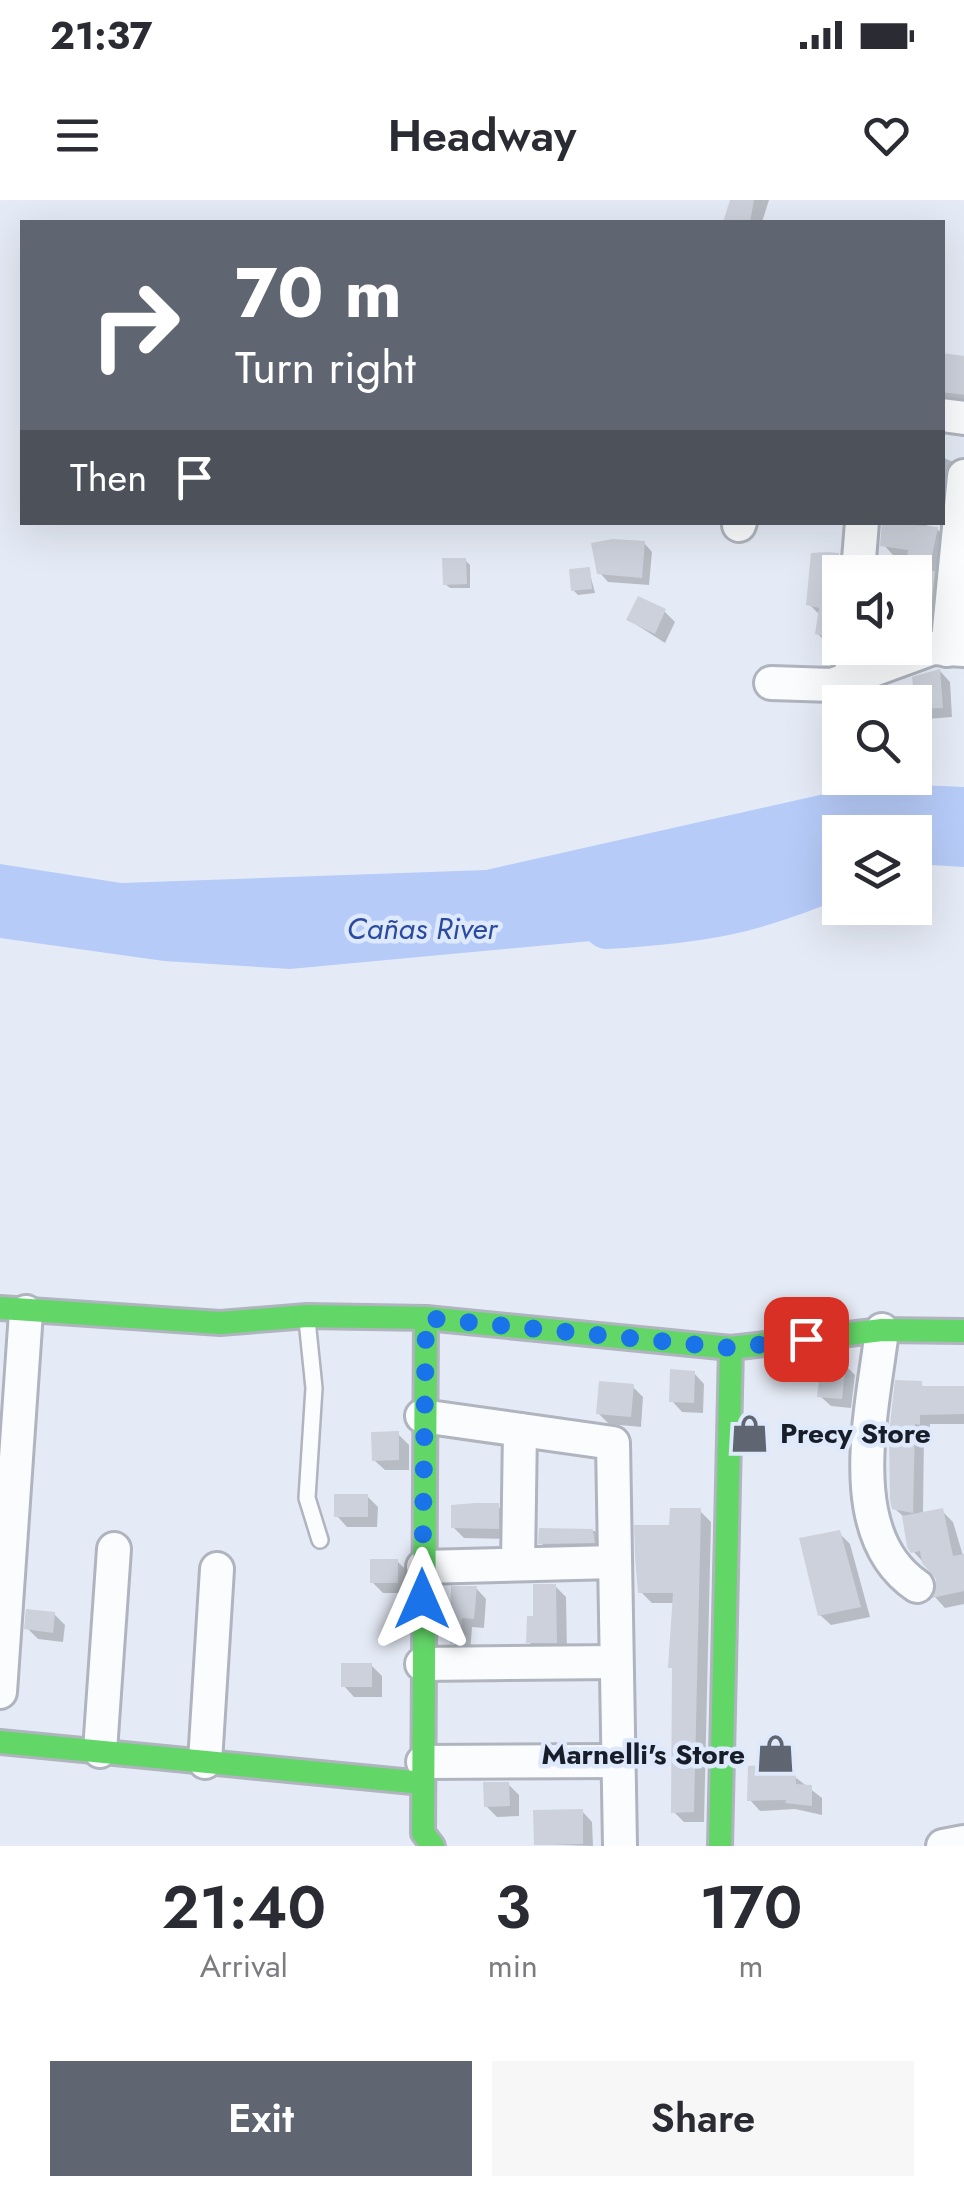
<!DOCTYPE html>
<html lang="en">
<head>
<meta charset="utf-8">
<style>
  :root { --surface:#fff; --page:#f7f7f7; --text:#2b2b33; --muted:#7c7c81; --accent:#606671 }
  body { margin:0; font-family:Jost,sans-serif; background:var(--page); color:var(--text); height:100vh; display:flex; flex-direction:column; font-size:38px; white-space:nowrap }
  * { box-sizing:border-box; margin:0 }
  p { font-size:32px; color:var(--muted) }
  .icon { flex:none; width:55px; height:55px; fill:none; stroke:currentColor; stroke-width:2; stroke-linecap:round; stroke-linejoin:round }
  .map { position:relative; height:1646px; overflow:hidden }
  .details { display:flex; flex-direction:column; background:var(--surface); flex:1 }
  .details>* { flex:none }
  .hud { position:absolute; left:20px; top:20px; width:925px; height:305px; border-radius:0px; box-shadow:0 10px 40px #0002; background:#606671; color:#fff; overflow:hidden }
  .buttons { position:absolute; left:822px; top:355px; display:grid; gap:20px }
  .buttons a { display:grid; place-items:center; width:110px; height:110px; border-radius:0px; background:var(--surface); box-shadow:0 10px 40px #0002; font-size:50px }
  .pin { position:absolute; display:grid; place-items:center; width:85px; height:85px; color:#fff; margin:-42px; border-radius:20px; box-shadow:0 5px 15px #0006 }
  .me { position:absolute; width:110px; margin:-55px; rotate:0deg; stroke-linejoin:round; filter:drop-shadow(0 0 8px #0008) }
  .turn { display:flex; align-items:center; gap:35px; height:210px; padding:0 50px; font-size:45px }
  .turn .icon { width:130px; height:130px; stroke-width:2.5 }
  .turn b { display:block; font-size:70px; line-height:85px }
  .then { display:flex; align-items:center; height:95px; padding:0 50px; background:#0003; gap:20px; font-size:38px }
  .eta { display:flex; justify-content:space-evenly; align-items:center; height:170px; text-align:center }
  .eta b { font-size:60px; font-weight:600; line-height:70px }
  .primary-button { display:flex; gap:20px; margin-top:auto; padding:20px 50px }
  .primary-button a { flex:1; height:115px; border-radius:0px; background:var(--accent); color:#fff; font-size:40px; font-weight:600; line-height:115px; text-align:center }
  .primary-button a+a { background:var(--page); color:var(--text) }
  .status { display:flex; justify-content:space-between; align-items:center; height:70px; padding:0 50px; background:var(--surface); direction:ltr }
  .status svg { height:28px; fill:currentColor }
  header { display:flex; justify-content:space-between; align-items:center; height:130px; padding:0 50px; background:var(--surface); font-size:45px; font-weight:600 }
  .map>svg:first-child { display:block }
  .water { fill:#b6cbf8 }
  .shadow { fill:#0003 }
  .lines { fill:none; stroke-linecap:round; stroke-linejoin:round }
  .river { stroke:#b6cbf8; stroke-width:48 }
  .building { fill:#ccd1db }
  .lane-casing { stroke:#afb4be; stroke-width:20 }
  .street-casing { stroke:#afb4be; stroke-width:38 }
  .fast-casing { stroke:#afb4be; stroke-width:28 }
  .lane { stroke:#fbfcfe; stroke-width:15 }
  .street { stroke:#fbfcfe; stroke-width:32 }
  .fast { stroke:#63d668; stroke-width:22 }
  .route { stroke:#1a73e8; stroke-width:18; stroke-dasharray:0 32.4 }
  .labels { text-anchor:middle; stroke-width:9; stroke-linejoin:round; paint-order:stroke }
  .poi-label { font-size:28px; font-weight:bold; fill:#181e29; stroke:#dfe9fc; text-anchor:start }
  .water-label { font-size:30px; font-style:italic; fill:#2b4ba1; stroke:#dfe9fc }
</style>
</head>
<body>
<div class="status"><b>21:37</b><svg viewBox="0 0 49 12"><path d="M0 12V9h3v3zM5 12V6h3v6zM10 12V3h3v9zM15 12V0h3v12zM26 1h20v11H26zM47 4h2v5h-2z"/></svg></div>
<header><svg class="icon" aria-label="menu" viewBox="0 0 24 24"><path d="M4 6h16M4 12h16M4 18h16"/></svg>Headway<svg class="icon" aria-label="heart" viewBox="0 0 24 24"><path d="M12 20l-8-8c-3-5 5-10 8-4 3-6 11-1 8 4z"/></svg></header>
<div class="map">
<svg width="964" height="1646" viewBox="0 0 964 1646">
  <rect width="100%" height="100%" fill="#e5ebf6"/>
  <path class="water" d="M873 583 964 587V667L915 664V632H840V667L613 739 290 769 164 761 0 738V664L121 683 486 670Z"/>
  <g class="shadow">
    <path d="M733 0H769L762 22H726Z"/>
    <path d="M942 155 964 158V202L942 199Z"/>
    <path d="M942 257 964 267 953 292 942 290Z"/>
    <path d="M883 322H917L937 329 947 340 939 439 915 446V372H907L909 358 893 355 883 344Z"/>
    <path d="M644 343 652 352 649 385 608 382 600 373Z"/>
    <path d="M465 360 470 365V388H450L445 384Z"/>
    <path d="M838 360 849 371 840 372V446L828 444 817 433 820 415 809 404Z"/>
    <path d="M589 370 595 393 578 395 573 390Z"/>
    <path d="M664 411 675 422 665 443 629 420Z"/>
    <path d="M940 471 950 482 952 517 927 519 917 508Z"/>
    <path d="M845 1165 855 1175 851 1208 831 1206 820 1196Z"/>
    <path d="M694 1173 704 1184 703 1213 682 1212 672 1201Z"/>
    <path d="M921 1184 926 1189 964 1188V1224H930L929 1234H924L923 1314 942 1311 953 1322 964 1359V1404L945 1408 935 1397 938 1379 913 1351 905 1318 894 1308Z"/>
    <path d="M632 1186 643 1197 641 1227 609 1224 598 1213Z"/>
    <path d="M398 1234 409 1245V1270H385L374 1260Z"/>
    <path d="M367 1296 378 1307 377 1327H347L337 1316Z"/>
    <path d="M498 1306 508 1317V1339L464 1338 454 1328Z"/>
    <path d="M700 1311 711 1322 704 1622H684L674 1612 675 1403H652L641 1392 671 1328Z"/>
    <path d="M541 1331H595L602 1338 604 1352 551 1354 541 1343Z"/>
    <path d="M839 1333 850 1344 870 1417 831 1425 820 1415Z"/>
    <path d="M397 1361 408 1372V1393H383L372 1382Z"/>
    <path d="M555 1386 566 1397 567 1452 540 1453 529 1442 536 1418Z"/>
    <path d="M476 1388 486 1399 484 1428 472 1427 470 1453H463L453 1443V1389Z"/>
    <path d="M54 1414 65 1425 63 1442 38 1439 27 1428Z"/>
    <path d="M371 1465 382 1476V1497H354L344 1486Z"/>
    <path d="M795 1577 822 1598V1615L795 1609 760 1611 750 1600Z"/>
    <path d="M508 1584 519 1595V1616L497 1617 486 1606Z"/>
    <path d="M582 1611 592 1622 593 1646 537 1644Z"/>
  </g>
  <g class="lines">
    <path class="river" d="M607 725C703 719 751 711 840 673"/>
  </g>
  <g class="building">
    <path d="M730 0H754L750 22H723Z"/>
    <path d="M942 153 964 156V195L942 192Z"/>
    <path d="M882 322 938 327 929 371H935L929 429 915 433V372H905L908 350 880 346Z"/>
    <path d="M613 339 645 341 642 378 597 374 591 343Z"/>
    <path d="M828 352 839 353 840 434 836 438 815 434 819 408 806 405 811 353Z"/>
    <path d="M442 358H466L467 384 443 385Z"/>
    <path d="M590 367 592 389 571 391 569 369Z"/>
    <path d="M638 396 666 409 655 434 626 420Z"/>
    <path d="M940 469 943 508 915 509 912 477Z"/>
    <path d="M846 1162 842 1199 817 1197 821 1164Z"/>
    <path d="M670 1169 695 1171 694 1203 669 1202Z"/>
    <path d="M895 1180 922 1181V1186H964V1214L920 1215V1225L915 1224 913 1313 892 1309 890 1300 889 1233Z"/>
    <path d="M599 1181 634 1184 631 1217 596 1214Z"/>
    <path d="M399 1231V1260L372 1261 371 1232Z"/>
    <rect x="334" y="1294" width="34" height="23"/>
    <path d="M475 1303H499V1329L451 1328V1305Z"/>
    <path d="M670 1308H701L694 1612 671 1613 672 1468H668L673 1393H638L635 1357 634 1325H669Z"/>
    <path d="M943 1308 953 1356 964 1354V1391L932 1398 936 1379 922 1363 920 1351 911 1353 907 1347 902 1316Z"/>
    <path d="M592 1325 595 1343 538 1344 539 1328 593 1329Z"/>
    <path d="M840 1330 861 1407 818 1416 799 1338Z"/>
    <rect x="370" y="1359" width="28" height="24"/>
    <path d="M533 1384H556L557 1443H526L527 1416H533Z"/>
    <path d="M451 1386H477L474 1419 462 1418 460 1444H450Z"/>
    <path d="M26 1409 55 1412 53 1433 24 1429Z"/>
    <rect x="341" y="1463" width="31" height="24"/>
    <path d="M763 1565V1571L796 1574V1584L812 1585V1606L785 1603 786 1600 747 1601 748 1566Z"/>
    <path d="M483 1582H509L510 1606 484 1607Z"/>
    <path d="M583 1609V1644L534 1645 533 1610Z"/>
  </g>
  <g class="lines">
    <defs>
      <path id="lane" d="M307 1120 314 1188 307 1298 320 1340"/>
      <g id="street">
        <path d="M942 215 964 218"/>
        <path d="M739 325 740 322"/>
        <path d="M858 372 862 322"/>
        <path d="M947 450 964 276"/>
        <path d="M851 478 853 448"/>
        <path d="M771 483 832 485 933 448 964 450"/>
        <path d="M882 1130C873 1208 840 1334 917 1386"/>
        <path d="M422 1216 613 1243 620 1646"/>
        <path d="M518 1364 520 1230"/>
        <path d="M423 1367 615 1362"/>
        <path d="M422 1464 616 1462"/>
        <path d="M0 1492 26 1112"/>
        <path d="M100 1551 114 1349"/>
        <path d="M205 1562 217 1369"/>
        <path d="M423 1562 618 1561"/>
        <path d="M943 1646 964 1642"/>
      </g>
      <g id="fast">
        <path d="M0 1108 220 1123 307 1116 426 1118 731 1148"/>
        <path d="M426 1118 423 1633 433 1646"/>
        <path d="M0 1542 423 1583"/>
        <path d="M720 1646 731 1148 882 1130 964 1131"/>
      </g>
    </defs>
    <use href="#lane" class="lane-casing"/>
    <use href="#street" class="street-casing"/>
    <use href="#fast" class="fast-casing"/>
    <use href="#lane" class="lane"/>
    <use href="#street" class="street"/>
    <use href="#fast" class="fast"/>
  </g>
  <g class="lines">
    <path class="route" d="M422 1399 426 1118 731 1148 806 1139"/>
  </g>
  <defs>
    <symbol id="shop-bare" viewBox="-9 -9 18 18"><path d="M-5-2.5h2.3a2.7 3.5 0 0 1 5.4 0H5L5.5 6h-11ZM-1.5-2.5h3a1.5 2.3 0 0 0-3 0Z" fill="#606671" stroke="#dfe9fc" stroke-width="2.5" paint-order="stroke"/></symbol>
  </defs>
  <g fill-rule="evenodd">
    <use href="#shop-bare" x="722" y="1206" width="55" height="55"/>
    <use href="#shop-bare" x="748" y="1526" width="55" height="55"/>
  </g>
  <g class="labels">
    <g class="poi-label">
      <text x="780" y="1243">Precy Store</text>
      <text x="745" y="1564" text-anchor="end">Marnelli's Store</text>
    </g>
    <g class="water-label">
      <text x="422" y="739">Cañas River</text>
    </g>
  </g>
</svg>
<div class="buttons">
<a><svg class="icon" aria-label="sound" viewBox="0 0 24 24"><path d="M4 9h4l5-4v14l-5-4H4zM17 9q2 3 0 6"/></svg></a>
<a><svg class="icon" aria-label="search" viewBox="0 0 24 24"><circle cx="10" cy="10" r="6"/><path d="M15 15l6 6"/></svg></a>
<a><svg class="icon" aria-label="layers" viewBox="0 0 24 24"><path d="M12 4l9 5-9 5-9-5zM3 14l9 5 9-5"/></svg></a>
</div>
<div class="pin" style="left:806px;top:1139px;background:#d93025"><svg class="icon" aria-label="arrive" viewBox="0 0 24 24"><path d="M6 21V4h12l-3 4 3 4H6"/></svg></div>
<svg class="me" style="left:422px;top:1399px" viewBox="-20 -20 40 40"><path d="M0-17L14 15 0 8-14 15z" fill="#1a73e8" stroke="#fff" stroke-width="4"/></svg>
<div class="hud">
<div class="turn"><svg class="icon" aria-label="right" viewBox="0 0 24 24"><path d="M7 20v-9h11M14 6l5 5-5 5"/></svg><div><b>70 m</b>Turn right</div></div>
<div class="then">Then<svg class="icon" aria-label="arrive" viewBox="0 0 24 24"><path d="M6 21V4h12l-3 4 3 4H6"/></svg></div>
</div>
</div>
<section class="details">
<div class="eta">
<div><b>21:40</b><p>Arrival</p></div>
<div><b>3</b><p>min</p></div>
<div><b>170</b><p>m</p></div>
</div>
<div class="primary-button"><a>Exit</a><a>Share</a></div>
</section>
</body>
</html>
